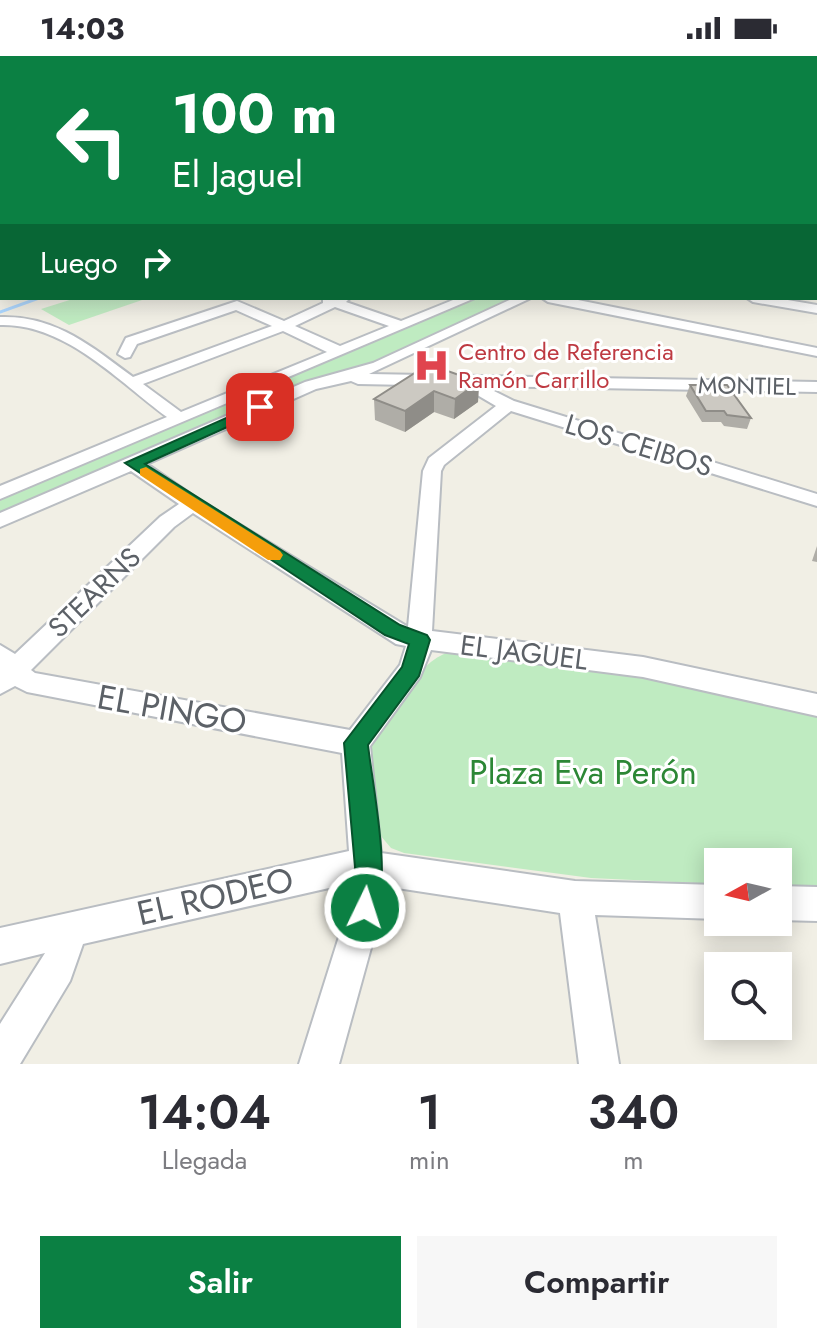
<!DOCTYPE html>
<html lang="es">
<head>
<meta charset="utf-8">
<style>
  :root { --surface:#fff; --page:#f7f7f7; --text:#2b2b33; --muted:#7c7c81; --accent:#0b8043 }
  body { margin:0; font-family:Jost,sans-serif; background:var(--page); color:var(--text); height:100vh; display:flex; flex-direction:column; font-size:30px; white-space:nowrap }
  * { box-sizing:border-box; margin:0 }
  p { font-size:26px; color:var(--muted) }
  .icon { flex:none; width:44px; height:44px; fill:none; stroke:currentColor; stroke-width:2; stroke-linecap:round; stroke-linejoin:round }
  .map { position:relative; height:1008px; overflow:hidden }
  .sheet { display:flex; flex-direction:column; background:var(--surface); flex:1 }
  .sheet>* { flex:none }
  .hud { position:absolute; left:0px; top:0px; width:818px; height:244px; box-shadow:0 4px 20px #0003; background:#0b8043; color:#fff; overflow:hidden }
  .needle { width:52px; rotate:262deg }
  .fabs { position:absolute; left:704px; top:792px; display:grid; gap:16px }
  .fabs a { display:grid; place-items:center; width:88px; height:88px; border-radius:0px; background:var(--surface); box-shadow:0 4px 20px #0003; font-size:40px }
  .pin { position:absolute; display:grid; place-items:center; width:68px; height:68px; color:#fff; margin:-34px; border-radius:16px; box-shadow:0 4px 12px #0006 }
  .me { position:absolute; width:88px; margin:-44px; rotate:4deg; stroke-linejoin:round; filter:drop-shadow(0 0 6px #0008) }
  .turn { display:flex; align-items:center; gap:28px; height:168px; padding:0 40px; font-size:36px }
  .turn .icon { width:104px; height:104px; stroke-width:2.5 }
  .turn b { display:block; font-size:56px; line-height:68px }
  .then { display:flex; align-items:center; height:76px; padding:0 40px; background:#0003; gap:16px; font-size:30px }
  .eta { display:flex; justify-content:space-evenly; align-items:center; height:136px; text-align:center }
  .eta b { font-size:48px; font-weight:600; line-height:56px }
  .action { display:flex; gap:16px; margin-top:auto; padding:16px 40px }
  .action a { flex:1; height:92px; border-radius:0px; background:var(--accent); color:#fff; font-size:32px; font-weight:600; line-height:92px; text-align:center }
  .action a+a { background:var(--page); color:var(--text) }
  .status { display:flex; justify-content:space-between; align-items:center; height:56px; padding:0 40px; background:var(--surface); direction:ltr }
  .status svg { height:22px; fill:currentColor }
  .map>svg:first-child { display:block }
  .green { fill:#bfebc1 }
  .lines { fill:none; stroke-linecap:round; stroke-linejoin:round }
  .stream { stroke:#a7d4ff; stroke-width:3 }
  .minor-casing { stroke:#b9bdc2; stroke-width:4 }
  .minor { fill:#fff; fill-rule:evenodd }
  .wall { fill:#afada7 }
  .shaded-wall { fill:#8f8d88 }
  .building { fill:#ccc9c2; stroke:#8f8d88; stroke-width:2 }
  .route { fill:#0b8043; stroke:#07532c; stroke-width:2 }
  .slow { fill:#f59e0b }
  .labels { text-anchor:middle; stroke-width:6; stroke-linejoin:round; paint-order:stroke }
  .far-health-label { font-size:24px; fill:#be3a42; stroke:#fff; text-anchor:start }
  .far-street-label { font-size:24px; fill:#5c6167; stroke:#fff }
  .street-label { font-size:28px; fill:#5c6167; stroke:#fff }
  .near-street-label { font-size:34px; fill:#5c6167; stroke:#fff }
  .near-park-label { font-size:34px; fill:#2c8735; stroke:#fff }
</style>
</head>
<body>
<div class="status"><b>14:03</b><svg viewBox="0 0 49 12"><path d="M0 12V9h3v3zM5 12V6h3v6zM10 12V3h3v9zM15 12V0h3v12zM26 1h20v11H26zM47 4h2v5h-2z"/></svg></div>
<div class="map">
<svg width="817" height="1008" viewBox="0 0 817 1008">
  <rect width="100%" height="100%" fill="#f1efe5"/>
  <g class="green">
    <path d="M76 242H148L69 269 41 253Z"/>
    <path d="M474 242H517L366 312 0 460V442Z"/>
    <path d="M449 596 677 623 817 658V832L778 830V806H718V828L591 822 404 797 391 792 380 779 367 691C387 662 416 606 449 596Z"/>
  </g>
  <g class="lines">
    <path class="stream" d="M0 256 39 242"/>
    <defs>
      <g id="minor">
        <path d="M2 124V130L0 131V125Z"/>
        <rect x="816" y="130" width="1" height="6"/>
        <rect x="816" y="148" width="1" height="7"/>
        <rect x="816" y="172" width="1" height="6"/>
        <rect x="816" y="213" width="1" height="8"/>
        <path d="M323 242H350L346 246 401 265 458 242H475L0 443V430L167 361C118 325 65 267 0 269V261C55 259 91 290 133 321L272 270 236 254 137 288 130 301 125 302 118 298 126 282 237 245 284 265 323 247ZM335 251 389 270 340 290 295 270ZM283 275 327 296 181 356 143 328Z"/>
        <path d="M514 242H531L369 318 817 326V336L484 330 514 345 817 438V450L511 355 444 409 441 415 432 575 643 601 817 638V660L643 621 431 594 420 621 370 690 381 797 575 825 718 829V863L595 859 619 1008H579L560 857 384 830 382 852 339 1008H299L348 852 351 827 83 888 70 925 20 1008H0V968L45 897 0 908V872L349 795 342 697 27 636 15 630 0 638V589L15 598 160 461 179 448 131 415 0 471V457L305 326 373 307ZM351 325 358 328 462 330 496 350 429 402 423 415 408 571 199 444 147 408 316 333ZM193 457 396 588 406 590 400 609 350 674 35 617 31 614 174 471Z"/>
        <path d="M542 242H568L817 292V300L548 246Z"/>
        <path d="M747 242H776L817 249V257L753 246Z"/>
        <path d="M778 830 817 831V865L778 864Z"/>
      </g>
    </defs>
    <use href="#minor" class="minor-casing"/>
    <use href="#minor" class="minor"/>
  </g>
  <g class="wall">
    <path d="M479 326 478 346 454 363 434 356 405 376 375 364 374 343Z"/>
    <path d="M690 329 751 362 747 373 724 370 721 366H702L686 340Z"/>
    <path d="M817 490V506L812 505Z"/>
  </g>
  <g class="shaded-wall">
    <rect x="0" y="182" width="2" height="23"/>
    <path d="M479 326 478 346 454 363 455 343Z"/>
    <path d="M434 335V356L405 376V355Z"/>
  </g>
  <g class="building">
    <rect x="0" y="169" width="2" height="13"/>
    <path d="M421 313H442L479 326 455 343 434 335 405 355 374 343Z"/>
    <path d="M690 329H727L751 362 727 359 724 355H706Z"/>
  </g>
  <linearGradient id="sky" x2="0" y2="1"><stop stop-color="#8ec1f1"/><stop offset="0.46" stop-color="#f9f8f3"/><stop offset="1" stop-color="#f9f8f3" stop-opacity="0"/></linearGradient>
  <rect width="817" height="262" fill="url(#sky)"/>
  <path class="route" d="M260 347 265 348V354L145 408 400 569 427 579 430 584 419 620 368 689C373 733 392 822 375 862L365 866 355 862 351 852 355 811 344 687 402 611 409 588 385 579 125 407Z"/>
  <path class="slow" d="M146 411 280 495 283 499 280 504H268L140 419V413Z"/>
  <defs>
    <symbol id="hospital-bare" viewBox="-9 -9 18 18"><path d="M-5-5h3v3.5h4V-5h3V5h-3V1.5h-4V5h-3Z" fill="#e0444e" stroke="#fff" stroke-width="2.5" paint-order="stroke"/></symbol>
  </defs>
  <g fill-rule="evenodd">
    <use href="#hospital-bare" x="406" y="284" width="51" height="51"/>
  </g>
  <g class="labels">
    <g class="far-health-label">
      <text x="458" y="304">Centro de Referencia<tspan x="458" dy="28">Ramón Carrillo</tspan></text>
    </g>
    <g class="far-street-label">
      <text transform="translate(747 330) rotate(1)" y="8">MONTIEL</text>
    </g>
    <g class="street-label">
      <text transform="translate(639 389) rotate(17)" y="10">LOS CEIBOS</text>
      <text transform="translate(94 536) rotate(-44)" y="10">STEARNS</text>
      <text transform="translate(524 596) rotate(7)" y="10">EL JAGUEL</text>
    </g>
    <g class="near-street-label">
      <text transform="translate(172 653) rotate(10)" y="12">EL PINGO</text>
      <text transform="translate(215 840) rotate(-13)" y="12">EL RODEO</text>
    </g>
    <g class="near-park-label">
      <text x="583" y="728">Plaza Eva Perón</text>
    </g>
  </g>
</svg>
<div class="fabs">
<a><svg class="needle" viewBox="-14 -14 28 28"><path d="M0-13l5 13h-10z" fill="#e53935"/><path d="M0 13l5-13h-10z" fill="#7c7c81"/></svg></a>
<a><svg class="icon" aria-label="search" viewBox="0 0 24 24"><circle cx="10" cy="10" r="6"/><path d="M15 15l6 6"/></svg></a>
</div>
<div class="pin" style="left:260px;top:351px;background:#d93025"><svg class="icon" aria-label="arrive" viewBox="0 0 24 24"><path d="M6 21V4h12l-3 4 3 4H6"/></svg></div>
<svg class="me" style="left:365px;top:852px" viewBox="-20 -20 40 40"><circle r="17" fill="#0b8043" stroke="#fff" stroke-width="3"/><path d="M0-11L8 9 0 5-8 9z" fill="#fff"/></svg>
<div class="hud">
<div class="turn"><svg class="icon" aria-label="left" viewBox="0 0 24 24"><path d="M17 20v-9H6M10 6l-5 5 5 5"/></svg><div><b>100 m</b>El Jaguel</div></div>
<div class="then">Luego<svg class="icon" aria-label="right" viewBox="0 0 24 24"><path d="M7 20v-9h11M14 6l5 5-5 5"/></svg></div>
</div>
</div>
<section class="sheet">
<div class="eta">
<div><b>14:04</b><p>Llegada</p></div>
<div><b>1</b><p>min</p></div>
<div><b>340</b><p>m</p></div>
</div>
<div class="action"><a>Salir</a><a>Compartir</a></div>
</section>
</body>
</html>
